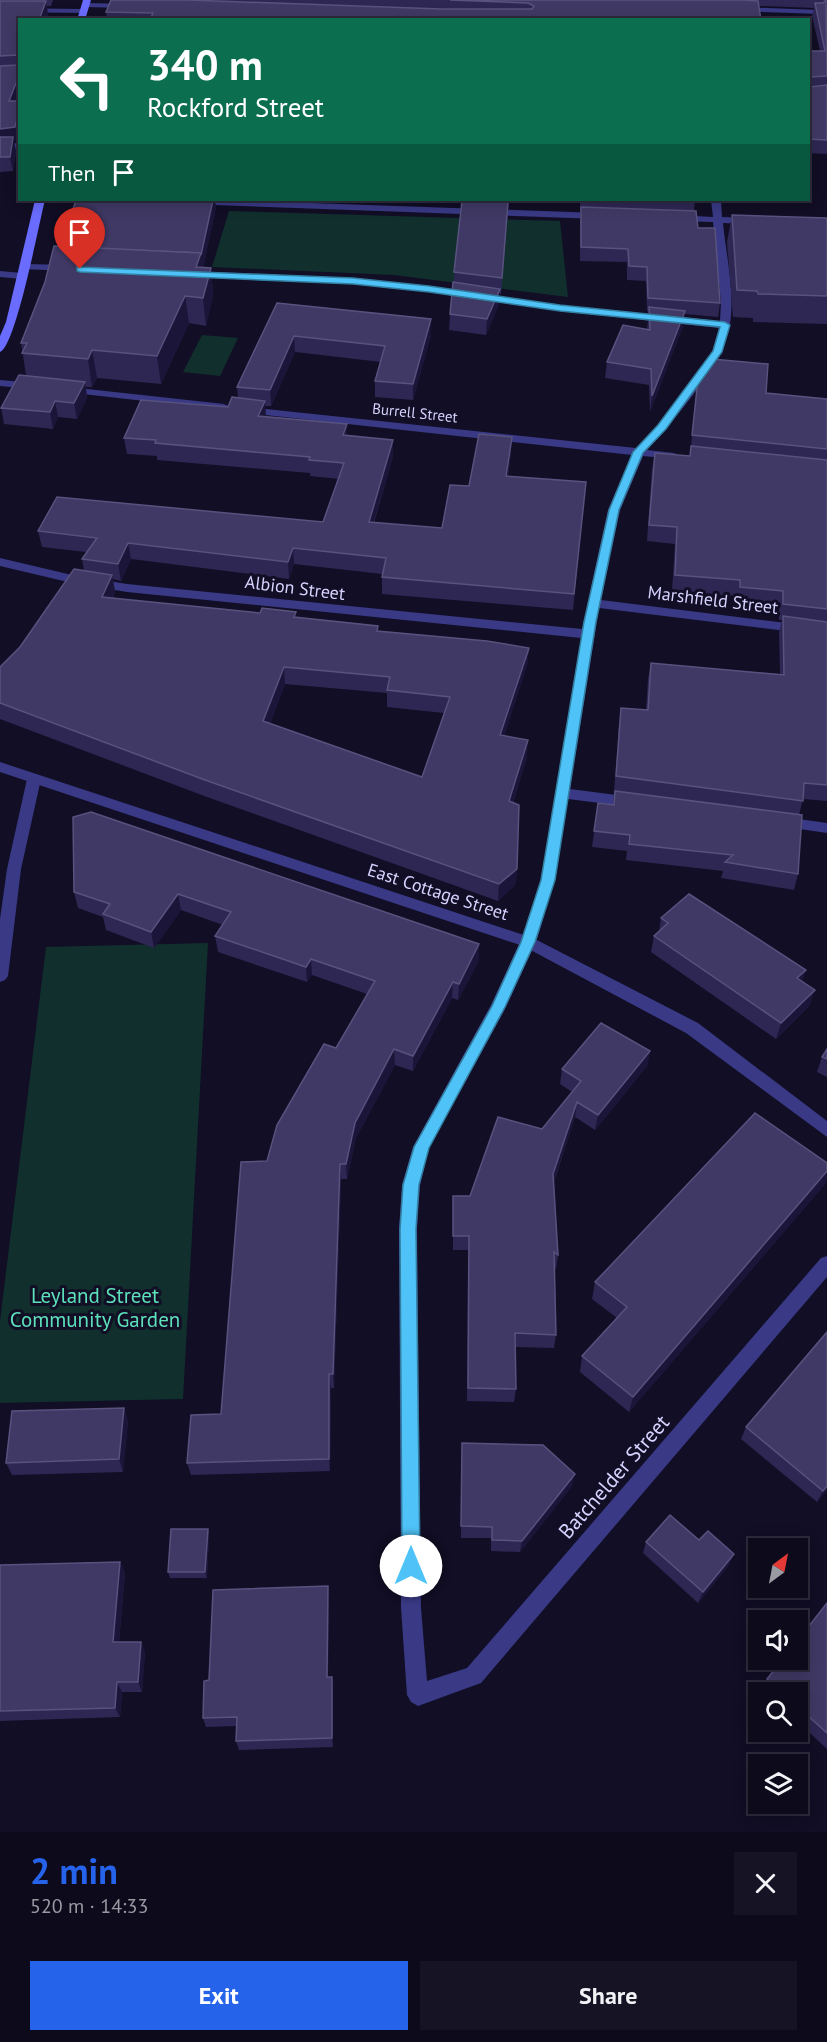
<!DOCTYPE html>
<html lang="en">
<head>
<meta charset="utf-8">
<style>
  :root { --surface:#0d0a1c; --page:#161325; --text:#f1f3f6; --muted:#9a9aa3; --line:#2d2b3b; --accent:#2563eb }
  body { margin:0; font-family:"PT Sans",sans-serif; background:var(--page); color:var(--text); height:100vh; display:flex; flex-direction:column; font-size:22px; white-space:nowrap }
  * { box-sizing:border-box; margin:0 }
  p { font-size:20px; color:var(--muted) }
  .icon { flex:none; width:33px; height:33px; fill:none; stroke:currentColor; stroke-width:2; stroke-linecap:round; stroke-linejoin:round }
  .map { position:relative; height:1832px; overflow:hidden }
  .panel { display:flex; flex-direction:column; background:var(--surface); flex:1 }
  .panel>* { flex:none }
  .banner { position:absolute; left:18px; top:18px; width:792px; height:183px; border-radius:0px; box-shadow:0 3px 15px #0003,0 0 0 2px var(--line); background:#0b6e4f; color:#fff; overflow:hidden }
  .needle { width:39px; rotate:32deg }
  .tools { position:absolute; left:748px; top:1538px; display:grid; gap:12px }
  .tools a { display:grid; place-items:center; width:60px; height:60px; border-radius:0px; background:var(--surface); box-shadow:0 3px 15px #0003,0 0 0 2px var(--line); font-size:30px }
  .pin { position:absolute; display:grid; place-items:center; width:51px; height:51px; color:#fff; margin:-62px -26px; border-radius:50% 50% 50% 0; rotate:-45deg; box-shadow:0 0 6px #0007 }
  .pin .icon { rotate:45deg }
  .me { position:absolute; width:66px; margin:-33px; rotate:0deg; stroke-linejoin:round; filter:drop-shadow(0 0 4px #0008) }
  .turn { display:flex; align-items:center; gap:21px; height:126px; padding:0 30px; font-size:27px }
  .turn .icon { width:78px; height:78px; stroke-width:2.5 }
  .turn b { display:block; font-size:42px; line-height:51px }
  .then { display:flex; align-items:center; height:57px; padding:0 30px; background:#0003; gap:12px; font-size:22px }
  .round { display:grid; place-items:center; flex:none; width:63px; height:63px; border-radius:0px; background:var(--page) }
  .headline { display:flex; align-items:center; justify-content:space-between; height:102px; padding:0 30px }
  h1 { font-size:36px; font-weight:700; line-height:45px; color:var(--accent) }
  .primary-button { display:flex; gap:12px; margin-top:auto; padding:12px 30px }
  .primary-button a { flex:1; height:69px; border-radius:0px; background:var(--accent); color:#fff; font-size:24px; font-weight:700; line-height:69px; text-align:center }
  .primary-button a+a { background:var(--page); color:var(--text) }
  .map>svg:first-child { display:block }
  .green { fill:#112f2d }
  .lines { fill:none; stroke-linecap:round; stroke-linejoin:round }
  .minor { fill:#393985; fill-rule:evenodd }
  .tertiary { fill:#393985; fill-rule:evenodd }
  .secondary { fill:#6a6cff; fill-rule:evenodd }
  .wall { fill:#2e2753; fill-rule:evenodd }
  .shaded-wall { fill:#1b1539 }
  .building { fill:#403965; stroke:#57527e; stroke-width:1.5; fill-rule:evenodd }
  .route { fill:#4fc3f7; stroke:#337fa1; stroke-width:1.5 }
  .labels { text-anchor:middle; stroke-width:6; stroke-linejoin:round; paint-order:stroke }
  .far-street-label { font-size:15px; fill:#d6d3ff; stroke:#110e25 }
  .street-label { font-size:18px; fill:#d6d3ff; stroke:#110e25 }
  .near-park-label { font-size:21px; fill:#5ce1bb; stroke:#110e25 }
  .near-street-label { font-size:21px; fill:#d6d3ff; stroke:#110e25 }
</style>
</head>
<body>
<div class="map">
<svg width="827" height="1832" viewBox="0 0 827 1832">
  <rect width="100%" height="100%" fill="#110e25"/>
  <g class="green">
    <path d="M229 211 560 221 568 297 394 275 212 267Z"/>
    <path d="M202 335 238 338 220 376 183 372Z"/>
    <path d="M208 943 183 1399 0 1403V1321L46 947Z"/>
  </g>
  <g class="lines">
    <g class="minor">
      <path d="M86 3 128 4 132 6 128 8 83 7 82 5Z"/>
      <path d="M740 7 820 10 824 12 820 14 737 11 736 9Z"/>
      <path d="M0 8 83 9 87 11 83 13 0 12Z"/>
      <path d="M20 143V149L0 150V144Z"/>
      <path d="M153 200H223L599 213 604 216 599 219 158 203Z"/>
      <path d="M711 200H721L722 217 749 218 754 221 749 224 723 223C726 255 735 291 730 324 725 362 673 421 647 450L674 453 680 456 674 459 643 456 620 510 601 600 827 628V636L599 608 570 789 632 797 639 802 632 807 568 799 555 880 536 942 504 1011 429 1148 420 1185 417 1229 421 1608 427 1681 467 1668 821 1258 827 1256V1277L481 1683 418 1706 411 1702 407 1695 401 1608 399 1229 402 1185 413 1147 491 1005 520 942 541 880 581 638 127 592 72 583 0 566V558L72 575 127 584 582 629 608 510 632 455 248 413 242 410 248 407 636 448 658 425 712 352 719 328 560 311 429 292 353 284 191 277 186 274 191 271 353 278 429 286 560 305 720 321 721 302 713 222 677 221 672 218 677 215 713 217Z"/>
      <path d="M26 264 68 265 73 268 68 271 22 269V265Z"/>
      <path d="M0 271 22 273 27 276 22 279 0 277Z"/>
      <path d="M0 380 33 383 38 386 33 389 0 386Z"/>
      <path d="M69 387 224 404 230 407 224 410 65 392 64 390Z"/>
      <path d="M34 774 41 779 21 869 8 976 5 980 0 982V919L7 869 27 779Z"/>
      <path d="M784 817 827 823V833L779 826 777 822Z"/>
    </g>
    <path class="tertiary" d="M0 762 533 938 698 1023 827 1121V1137L686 1033 523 946 0 772Z"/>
    <g class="secondary">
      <path d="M83 0H91L85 20H77Z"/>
      <path d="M35 200H45C39 223 16 346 0 352V336L6 322Z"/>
    </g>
  </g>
  <g class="wall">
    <path d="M0 0H53L51 6H47L48 15 17 101V141H14L16 151 13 171 0 172Z"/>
    <path d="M111 0H827V154L808 153V51H820L812 16 814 8 759 6 761 20H107L106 12Z"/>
    <path d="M463 200H509L501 294H499V304L486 335 449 330 450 314Z"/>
    <path d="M580 200H695L694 211 698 228 720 303 718 317 685 314 683 326 650 412 649 385 605 378 607 362 647 329 649 312 647 311 646 281 627 280V262L580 261Z"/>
    <path d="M216 207 203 268H211L213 295 206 326 189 323 161 384 97 378 92 387H86L87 398 77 419 58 417 53 429 4 424 1 408 26 375 21 343 60 247Z"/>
    <path d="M732 215 827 218V324L753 322V318L733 317 727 242Z"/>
    <path d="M277 303 431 335 413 400 375 397V381L381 362 295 352 271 406H265L266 417 347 435 393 456 374 523 442 528 469 486 511 453 508 476 586 482 573 610 382 594V574L294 564 289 579 131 559 121 581 113 579 115 592 113 598 296 617 378 631 529 648 527 665 504 736 527 757 513 803 517 869 515 885 498 901 207 797 0 719V667L20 647 84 571 82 559 86 552 42 547 38 531 323 522 339 479 310 476V473L157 460V456L127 454 124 438 228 407 238 398 237 387ZM285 684 387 693V707L444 713 422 777 270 724Z"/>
    <path d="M698 379 766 393 827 399V801L803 799 799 815 798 874 794 890 721 878 723 871 626 860 627 851 592 847 598 803 613 805 619 724 621 708 646 710 648 679 651 663 780 674 779 632 782 620H779V607L737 603V596L672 591 675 544 647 541 652 469 655 453 690 456Z"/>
    <path d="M73 817 479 944V960L458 1000 452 998 413 1071 395 1065 356 1138 347 1179H341L334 1388H331L330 1471 191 1475 187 1463 221 1414 267 1161 336 1048 367 994 312 975 307 982 218 952 215 936 223 925 181 910 154 948 106 930 103 917 78 908 74 892Z"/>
    <path d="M661 918 806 970 802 981 810 1005 776 1039 651 952 654 936 659 932Z"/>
    <path d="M827 1049V1077L817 1072 822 1057Z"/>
    <path d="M650 1051 647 1066 595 1130 575 1117 554 1182 558 1255 556 1269 554 1268 556 1335 554 1348 515 1347 516 1389 514 1402 467 1401 468 1250H453V1196H470L542 1129 572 1092 560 1084 562 1069Z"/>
    <path d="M825 1184 629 1412 580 1372 582 1356 617 1318 592 1299 595 1282Z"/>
    <path d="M124 1408 128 1421 123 1472 12 1475 6 1463Z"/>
    <path d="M746 1427 827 1490 817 1502 741 1439Z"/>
    <path d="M462 1443 572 1486 520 1552 491 1551V1538H461Z"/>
    <path d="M208 1529 209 1534 207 1578H170L168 1572Z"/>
    <path d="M646 1542 729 1565 698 1603 643 1553Z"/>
    <path d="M120 1562 125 1573 119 1642H141L145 1652 142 1692H122L120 1717 0 1721V1565Z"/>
    <path d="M328 1586 329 1597 328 1677 333 1686V1747L239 1750 236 1741 237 1726 206 1727 203 1718 209 1680Z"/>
    <path d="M827 1603V1749L798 1722V1692H765L761 1689 767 1679Z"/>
  </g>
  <g class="shaded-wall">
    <path d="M46 1 48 15 46 20H39Z"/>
    <path d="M20 73V94L12 116 9 101Z"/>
    <path d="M20 106V131L17 141H14L16 151 13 171 10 157 0 144V129Z"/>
    <path d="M213 200H215L216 207 203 269 196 267Z"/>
    <path d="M211 268 213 295 206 326 203 298Z"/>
    <path d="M500 289 499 304 486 335 487 319Z"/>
    <path d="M185 296 189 323 161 384 157 356Z"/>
    <path d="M685 311 683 326 650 412 652 396Z"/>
    <path d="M431 319V335L413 400V384Z"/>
    <path d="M294 336 295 352 271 406 270 390Z"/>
    <path d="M92 350 97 378 92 387 88 359Z"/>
    <path d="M85 382 87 398 77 419 74 403Z"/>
    <path d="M55 401 58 417 53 429 50 412Z"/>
    <path d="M265 401 266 417 258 416Z"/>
    <path d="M347 424V440L343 435Z"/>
    <path d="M512 437 511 453 505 492 506 476Z"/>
    <path d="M393 440V456L369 538V522Z"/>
    <path d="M128 543 131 559 121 581 118 564Z"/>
    <path d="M293 548 294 564 289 579 288 562Z"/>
    <path d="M112 575 115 592 105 614 102 597Z"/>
    <path d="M529 648 527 665 499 752 500 735Z"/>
    <path d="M284 667 285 684 265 738 263 721Z"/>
    <path d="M528 740 527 757 508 818 509 801Z"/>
    <path d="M517 869 515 885 498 901 499 884Z"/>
    <path d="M178 894 181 910 154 948 151 932Z"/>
    <path d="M479 944V960L458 1000 459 984Z"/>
    <path d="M311 959 312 975 307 982 306 967Z"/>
    <path d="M806 970 801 986 797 978Z"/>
    <path d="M453 982 452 998 413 1071V1056Z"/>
    <path d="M815 990 810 1005 776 1039 781 1023Z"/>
    <path d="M394 1049 395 1065 356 1138 347 1179 346 1164 355 1123Z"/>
    <path d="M650 1051 647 1066 595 1130 598 1115Z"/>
    <path d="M577 1102 575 1117 551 1189 553 1174Z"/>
    <path d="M340 1164 341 1179 334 1388 333 1374Z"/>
    <path d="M827 1171V1179L825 1184 629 1412 633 1397Z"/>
    <path d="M329 1374 331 1388 330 1471 329 1459Z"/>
    <path d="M124 1408 128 1421 123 1472 119 1459Z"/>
    <path d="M575 1474 572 1486 520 1552 522 1541Z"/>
    <path d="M827 1486V1490L817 1502 823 1491Z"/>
    <path d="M208 1529 209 1534 207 1578 205 1572Z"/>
    <path d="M734 1554 729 1565 698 1603 703 1592Z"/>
    <path d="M120 1562 125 1573 118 1652 113 1642Z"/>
    <path d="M328 1586 329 1597 328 1687 327 1677Z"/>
    <path d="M141 1642 145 1652 142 1692 138 1682Z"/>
    <path d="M332 1677 333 1686V1747L332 1738Z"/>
    <path d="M117 1682 122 1692 120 1717 115 1708Z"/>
  </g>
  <g class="building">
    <path d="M111 0H188L441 9H532L534 6 528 3 450 0H744L758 1 761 20H150L153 13 106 12Z"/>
    <path d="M826 0 827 76 809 77 810 87 827 85V140L808 139V51H825L815 3H823Z"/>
    <path d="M0 1H46L39 20H20V57L17 55 0 56Z"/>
    <path d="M20 58V73L9 101H20V106L15 127 0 129V66L18 65Z"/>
    <path d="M0 137H13L10 157H0Z"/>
    <path d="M76 200H213L201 255V253L60 247Z"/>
    <path d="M616 200H695V202Z"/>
    <path d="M462 201 508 202 502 278 454 272Z"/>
    <path d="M581 207 696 211 698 228H715L720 303 648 298 647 267 629 266 628 249 581 247Z"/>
    <path d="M732 215 827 218V296L758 294 757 291 737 290Z"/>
    <path d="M54 246 201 253 196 267 211 268 203 298 185 296 157 356 92 350 88 359 22 353 27 343H21L45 282Z"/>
    <path d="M453 282 500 289 487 319 450 314Z"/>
    <path d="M277 303 431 319 413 384 375 381 385 346 294 336 270 390 237 387Z"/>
    <path d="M649 307 685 311 652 396 651 369 607 362 623 325 650 330Z"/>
    <path d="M712 359 768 364 766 393 827 399V449L692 435 698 379Z"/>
    <path d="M19 375 85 382 74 403 55 401 50 412 1 408Z"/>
    <path d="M232 397 265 401 258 416 347 424 343 435 393 440 369 522 442 528 450 485 469 486 479 434 512 437 506 476 586 482 574 594 382 577 386 558 293 548 288 562 128 543 118 564 82 559 97 538 38 531 57 497 323 522 344 463 309 460 310 457 155 443 156 440 124 438 141 400 228 407Z"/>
    <path d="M691 446 827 460V609L783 604V591L740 587V580L675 575 677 527 649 525 655 453 690 456Z"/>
    <path d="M74 569 112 575 102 597 260 613 262 608 296 612 294 617 378 626 377 631 487 641 529 648 500 735 528 740 509 801 519 805 517 869 499 884 205 780 0 703V667L20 647ZM284 667 390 677 387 690 450 697 422 777 263 721Z"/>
    <path d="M783 616 827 622V785L804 783 803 801 616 776 621 708 648 710 651 663 784 675Z"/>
    <path d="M615 791 802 815 798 874 725 862 733 855 629 844 630 835 594 831 598 803 614 805Z"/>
    <path d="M91 812 479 944 459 984 453 982 413 1056 394 1049 355 1123 346 1164H340L333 1374H329V1459L187 1463 191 1415 221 1414 241 1162 267 1161 277 1125 324 1044 336 1048 375 981 311 959 306 967 215 936 231 912 178 894 151 932 103 914 110 904 74 892 73 817Z"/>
    <path d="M689 894 806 970 797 978 815 990 781 1023 654 936 668 923 661 918Z"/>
    <path d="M601 1023 650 1051 598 1115 577 1102 553 1174 558 1255 554 1252 556 1335 515 1333 516 1389 468 1388 469 1236H453V1196H470L498 1117 542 1129 581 1081 562 1069Z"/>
    <path d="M827 1049V1059L822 1057Z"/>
    <path d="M755 1113 827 1163V1171L633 1397 582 1356 627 1307 595 1282Z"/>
    <path d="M827 1332V1486L823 1491 746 1427Z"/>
    <path d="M124 1408 119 1459 6 1463 12 1411Z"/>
    <path d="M462 1443 543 1445 575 1474 522 1541 492 1540V1527L461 1526Z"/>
    <path d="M670 1515 699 1540 708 1531 734 1554 703 1592 646 1542Z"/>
    <path d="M171 1529H208L205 1572H168Z"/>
    <path d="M120 1562 113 1642H141L138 1682H117L115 1708 0 1711V1565Z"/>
    <path d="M328 1586 327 1677H332V1738L236 1741 237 1717 203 1718 204 1681 209 1680 213 1590Z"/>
    <path d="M827 1603V1733L798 1707V1692H782L767 1679 783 1659H798V1640Z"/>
  </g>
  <path class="route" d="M77 267 353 278 429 286 560 305 725 322 730 325 722 352 666 429 643 453 619 510 596 622 555 880 535 942 505 1007 429 1148 419 1185 416 1229 420 1566 417 1573 411 1575 405 1573 402 1566 400 1229 403 1185 414 1147 492 1006 521 942 541 880 584 622 609 510 633 452 658 425 713 351 720 327 560 311 429 292 353 284 80 272 77 271Z"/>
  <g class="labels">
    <g class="far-street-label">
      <text transform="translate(415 413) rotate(6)" y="5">Burrell Street</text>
    </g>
    <g class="street-label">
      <text transform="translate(295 588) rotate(7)" y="6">Albion Street</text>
      <text transform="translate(713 600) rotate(7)" y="6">Marshfield Street</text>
      <text transform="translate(438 892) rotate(18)" y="6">East Cottage Street</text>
    </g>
    <g class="near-park-label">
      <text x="95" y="1303">Leyland Street<tspan x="95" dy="24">Community Garden</tspan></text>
    </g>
    <g class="near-street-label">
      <text transform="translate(614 1477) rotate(-49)" y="7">Batchelder Street</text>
    </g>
  </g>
</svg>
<div class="tools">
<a><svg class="needle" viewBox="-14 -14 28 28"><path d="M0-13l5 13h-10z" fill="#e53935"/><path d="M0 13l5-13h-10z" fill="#9a9aa3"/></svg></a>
<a><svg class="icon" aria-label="sound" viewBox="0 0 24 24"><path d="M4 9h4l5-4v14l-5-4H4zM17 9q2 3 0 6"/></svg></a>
<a><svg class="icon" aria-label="search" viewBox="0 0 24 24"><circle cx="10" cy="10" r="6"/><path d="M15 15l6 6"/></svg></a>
<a><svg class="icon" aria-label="layers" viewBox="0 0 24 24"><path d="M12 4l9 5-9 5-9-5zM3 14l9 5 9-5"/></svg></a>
</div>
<div class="pin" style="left:80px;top:269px;background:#d93025"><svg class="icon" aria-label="arrive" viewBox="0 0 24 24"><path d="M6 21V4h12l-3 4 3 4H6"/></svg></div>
<svg class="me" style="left:411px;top:1566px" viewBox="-20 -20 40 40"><circle r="19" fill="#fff"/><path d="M0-13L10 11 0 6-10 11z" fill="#4fc3f7"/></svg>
<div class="banner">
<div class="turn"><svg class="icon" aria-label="left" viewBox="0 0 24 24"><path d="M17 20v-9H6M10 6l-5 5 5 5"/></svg><div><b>340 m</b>Rockford Street</div></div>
<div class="then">Then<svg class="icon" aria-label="arrive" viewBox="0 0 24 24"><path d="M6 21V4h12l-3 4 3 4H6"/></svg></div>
</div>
</div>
<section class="panel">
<div class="headline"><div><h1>2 min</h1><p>520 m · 14:33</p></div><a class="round"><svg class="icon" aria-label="close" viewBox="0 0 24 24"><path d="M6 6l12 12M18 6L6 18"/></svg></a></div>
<div class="primary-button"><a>Exit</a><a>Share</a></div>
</section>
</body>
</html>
